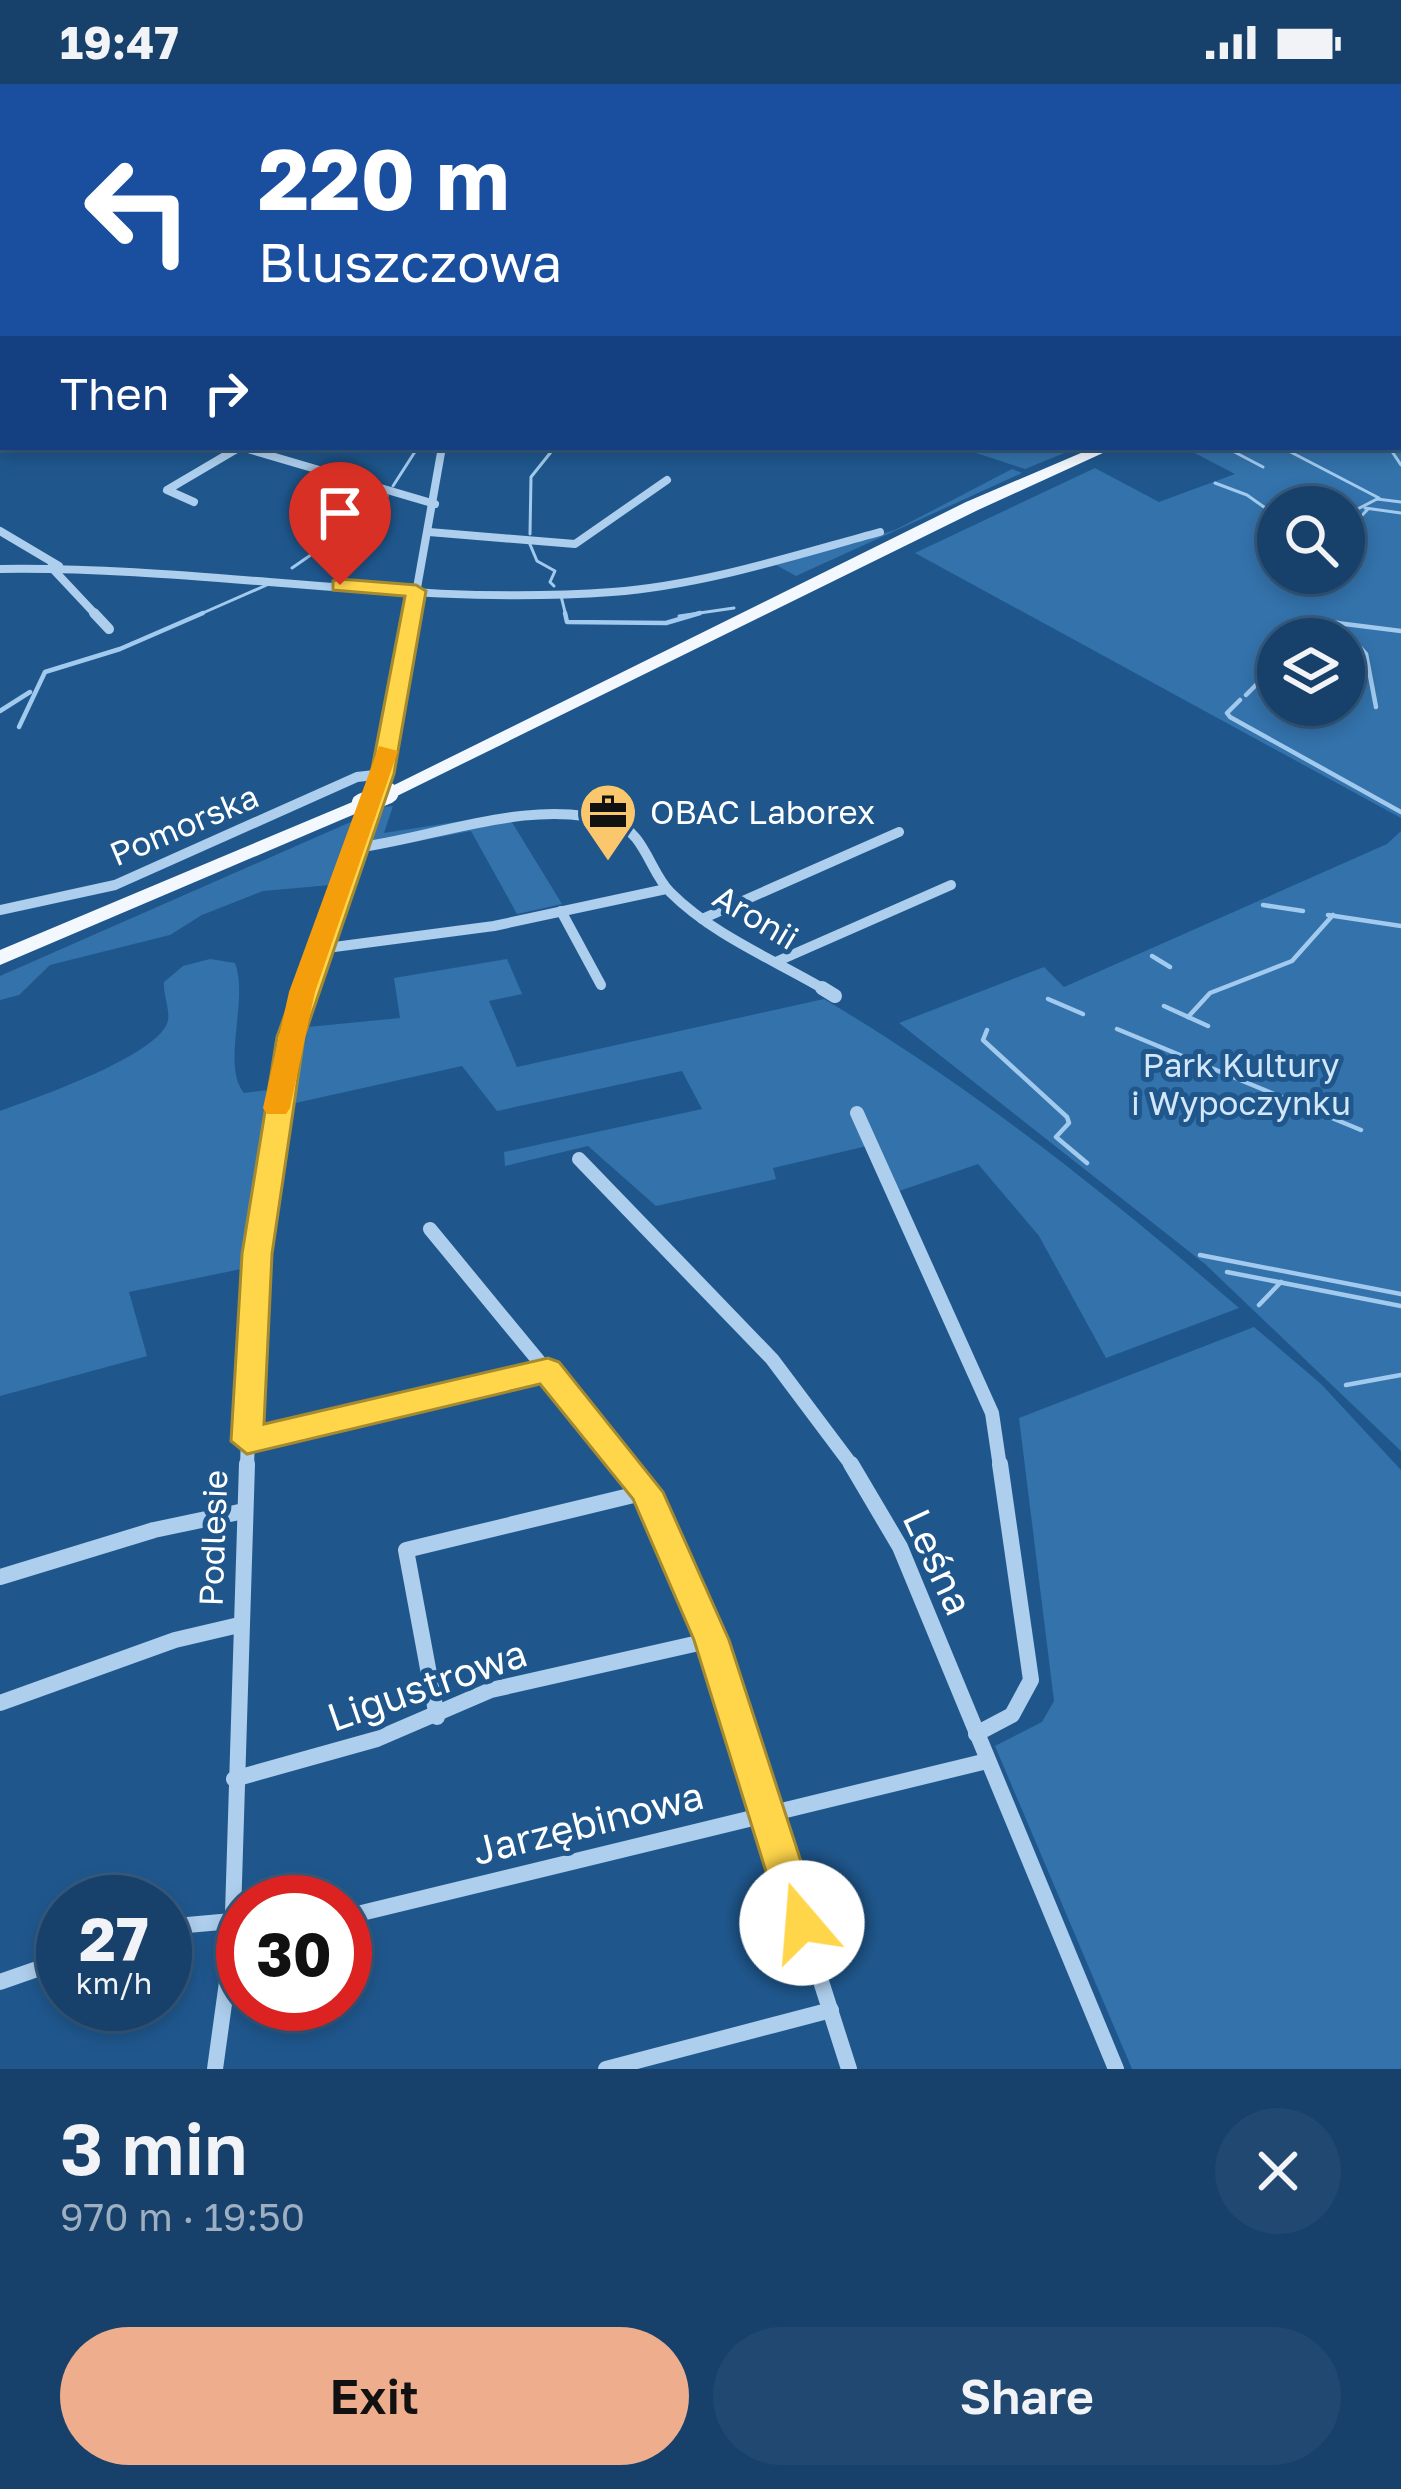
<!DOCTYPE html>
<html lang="en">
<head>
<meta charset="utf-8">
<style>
  :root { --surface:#17416a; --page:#204870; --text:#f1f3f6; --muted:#9eafc1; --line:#365a7e; --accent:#eead8d }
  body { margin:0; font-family:"Golos Text",sans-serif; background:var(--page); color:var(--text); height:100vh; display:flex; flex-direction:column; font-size:45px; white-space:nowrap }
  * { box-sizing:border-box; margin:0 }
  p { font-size:39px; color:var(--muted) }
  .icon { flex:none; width:66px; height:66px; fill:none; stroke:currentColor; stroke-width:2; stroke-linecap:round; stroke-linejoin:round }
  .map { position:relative; height:1985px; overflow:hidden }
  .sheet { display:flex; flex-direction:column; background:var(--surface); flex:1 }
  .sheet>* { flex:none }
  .banner { position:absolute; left:0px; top:0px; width:1401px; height:366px; box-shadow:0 6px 18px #0003,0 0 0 3px var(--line); background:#1a4fa0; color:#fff; overflow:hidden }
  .buttons { position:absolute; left:1257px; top:402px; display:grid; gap:24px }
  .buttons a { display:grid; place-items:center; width:108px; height:108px; border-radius:50%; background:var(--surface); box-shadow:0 6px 18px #0003,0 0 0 3px var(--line); font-size:60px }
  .speed { position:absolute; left:36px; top:1791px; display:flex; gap:24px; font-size:60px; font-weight:700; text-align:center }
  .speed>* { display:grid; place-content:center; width:156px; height:156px; border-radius:50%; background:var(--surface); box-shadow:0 6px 18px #0003,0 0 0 3px var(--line); line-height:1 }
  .speed small { font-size:30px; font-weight:400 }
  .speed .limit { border:18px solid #d22; background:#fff; color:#111 }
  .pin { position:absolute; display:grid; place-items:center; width:102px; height:102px; color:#fff; margin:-123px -51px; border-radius:50% 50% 50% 0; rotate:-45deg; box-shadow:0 0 12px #0007 }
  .pin .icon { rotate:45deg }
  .me { position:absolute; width:132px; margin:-66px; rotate:342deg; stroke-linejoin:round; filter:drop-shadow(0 0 9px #0008) }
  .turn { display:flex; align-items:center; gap:42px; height:252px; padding:0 60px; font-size:54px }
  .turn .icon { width:156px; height:156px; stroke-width:2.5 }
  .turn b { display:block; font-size:84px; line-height:102px }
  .then { display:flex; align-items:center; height:114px; padding:0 60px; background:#0003; gap:24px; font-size:45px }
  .round { display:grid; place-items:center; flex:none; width:126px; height:126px; border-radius:63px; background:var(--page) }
  .overview { display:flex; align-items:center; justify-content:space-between; height:204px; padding:0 60px }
  h1 { font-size:72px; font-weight:600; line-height:90px }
  .button { display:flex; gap:24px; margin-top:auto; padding:24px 60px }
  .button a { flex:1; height:138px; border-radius:72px; background:var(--accent); color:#111; font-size:48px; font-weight:600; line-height:138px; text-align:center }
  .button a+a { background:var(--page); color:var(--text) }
  .status { display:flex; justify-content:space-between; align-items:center; height:84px; padding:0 60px; background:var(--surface); direction:ltr }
  .status svg { height:33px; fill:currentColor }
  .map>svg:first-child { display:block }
  .green { fill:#3372ab; fill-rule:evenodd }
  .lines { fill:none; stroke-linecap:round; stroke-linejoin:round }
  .stream-far1 { stroke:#a1caee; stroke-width:3 }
  .stream { stroke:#a1caee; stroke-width:4.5 }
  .minor-far4 { stroke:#adceec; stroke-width:6 }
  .minor-far3 { stroke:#adceec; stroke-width:8 }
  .minor-far2 { stroke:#adceec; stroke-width:10 }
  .minor-far1 { stroke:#adceec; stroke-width:14 }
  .minor { stroke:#adceec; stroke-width:16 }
  .tertiary { fill:#adceec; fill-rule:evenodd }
  .primary { fill:#f3f8ff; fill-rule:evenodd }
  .primary-bridge { stroke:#f3f8ff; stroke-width:21 }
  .route { fill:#ffd54a; stroke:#a68a30; stroke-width:3 }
  .slow { fill:#f59e0b }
  .labels { text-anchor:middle; stroke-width:10; stroke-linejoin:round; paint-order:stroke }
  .poi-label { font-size:33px; fill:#fff; stroke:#1f578d; text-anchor:start }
  .street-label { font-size:33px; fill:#fff; stroke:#1f578d }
  .park-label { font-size:33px; fill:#d3e7f9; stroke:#1f578d }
  .near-street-label { font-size:39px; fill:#fff; stroke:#1f578d }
</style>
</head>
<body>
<div class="status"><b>19:47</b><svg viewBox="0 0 49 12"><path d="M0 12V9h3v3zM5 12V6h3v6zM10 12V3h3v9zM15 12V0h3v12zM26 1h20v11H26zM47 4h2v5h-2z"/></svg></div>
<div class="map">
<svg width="1401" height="1985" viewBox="0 0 1401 1985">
  <rect width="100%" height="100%" fill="#1f578d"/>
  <g class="green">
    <path d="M1401 291V734L915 469 1095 384 1159 418 1235 390 1183 363H1398ZM1278 423H1344V489H1278ZM1278 555H1344V621H1278Z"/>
    <path d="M958 363H1079L1025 385Z"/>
    <path d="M1012 385 1022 389 796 492 776 481 895 446Z"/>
    <path d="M393 722 384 749 507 730 562 820 517 830 471 747 368 767 383 723Z"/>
    <path d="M353 737 331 801 263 807 202 831 170 851 50 881 19 911 0 916V892Z"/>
    <path d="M1401 747V1367L1205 1180 899 939 1044 883 1064 903 1387 760Z"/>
    <path d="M210 875 235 879C249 915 221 982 244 1009L267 1006 246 1184 129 1208 147 1272 0 1312V1027C32 1015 162 971 168 936 170 926 163 910 164 898L183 882Z"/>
    <path d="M507 875 522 910 489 917 517 983 824 915C974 1004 1107 1110 1239 1224L1106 1274 1039 1152 978 1080 899 1107 867 1062 773 1084 776 1095 656 1122 588 1062 505 1082 504 1068 702 1025 682 987 497 1027 462 982 291 1020 308 943 400 934 394 894Z"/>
    <path d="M1254 1243 1321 1300 1401 1386V1985H1132L995 1662 1042 1638 1054 1617 1019 1334Z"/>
  </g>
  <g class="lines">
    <g class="stream-far1">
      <path d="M1225 363 1263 383"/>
      <path d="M1281 363 1379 414 1344 432"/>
      <path d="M1389 363 1401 381"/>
      <path d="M1215 399 1247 411 1278 433"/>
      <path d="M393 402 418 363"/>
      <path d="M1377 415 1401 418"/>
      <path d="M1365 424 1401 429"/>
      <path d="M1351 443 1368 425"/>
      <path d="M530 450 531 393 555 363"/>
      <path d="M529 458 537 477 555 487 550 498 554 502"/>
      <path d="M292 484 377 425 387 412"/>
      <path d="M561 512 566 532"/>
      <path d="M196 532 269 500"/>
      <path d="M679 532 734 524"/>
    </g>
    <g class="stream">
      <path d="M565 529 567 538 666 539 700 529"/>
      <path d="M1338 539 1366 570 1376 623"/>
      <path d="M1302 555 1321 537 1401 547"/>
      <path d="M1246 611 1278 579"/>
      <path d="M1240 616 1227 629 1230 633 1401 728"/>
      <path d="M0 627 30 608"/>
      <path d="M19 643 45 588 120 565 203 529"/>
      <path d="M1263 821 1303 827"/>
      <path d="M1328 831 1401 842"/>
      <path d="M1152 872 1170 883"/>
      <path d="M1048 915 1083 930"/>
      <path d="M1164 922 1208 942"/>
      <path d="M1188 933 1210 909 1292 877 1333 831"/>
      <path d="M1117 945 1361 1046"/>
      <path d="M987 946 983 956 1067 1033 1069 1039 1056 1053 1087 1079"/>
      <path d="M1200 1171 1401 1210"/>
      <path d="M1227 1188 1401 1222"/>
      <path d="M1259 1221 1281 1198"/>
      <path d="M1346 1301 1401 1291"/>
    </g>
    <g class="minor-far4">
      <path d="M423 0 439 3"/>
      <path d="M977 3 983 0"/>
    </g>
    <g class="minor-far3">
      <path d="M241 363 435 420"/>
      <path d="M194 418 167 406 240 363"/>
      <path d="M0 447 59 482"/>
      <path d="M429 448 575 460 667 396"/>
      <path d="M51 483 97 532"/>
      <path d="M0 485C204 482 408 523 612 508 704 501 792 472 880 448"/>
      <path d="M412 532 442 363"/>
    </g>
    <g class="minor-far2">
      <path d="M94 529 109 545"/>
      <path d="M356 764C438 753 531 713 613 738 644 747 650 788 670 808 714 852 775 876 827 907"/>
      <path d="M0 826 115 801 357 693 383 690"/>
      <path d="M561 827 601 901"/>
      <path d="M702 835 899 748"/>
      <path d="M319 865 494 842 666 805"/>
      <path d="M778 877 951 801"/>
      <path d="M303 907 383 690 412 529"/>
    </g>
    <g class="minor-far1">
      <path d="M822 904 835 912"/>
      <path d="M857 1029 992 1329 1000 1383"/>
      <path d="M579 1075 772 1275 853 1383"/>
      <path d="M430 1145 626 1383"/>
      <path d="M247 1357 547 1286"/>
      <path d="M247 1383C252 1223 258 1059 304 904"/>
    </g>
    <g class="minor">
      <path d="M623 1380 646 1408 712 1556 849 1985"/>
      <path d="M851 1380 900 1463 1116 1985"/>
      <path d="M0 1493 154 1446 244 1427"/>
      <path d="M0 1619 175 1556 239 1541"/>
      <path d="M437 1633 406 1466 646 1408"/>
      <path d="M976 1650 1012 1631 1031 1596 1000 1380"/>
      <path d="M234 1695 377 1655 491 1606 712 1556"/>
      <path d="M345 1833 987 1677"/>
      <path d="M165 1843 232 1837"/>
      <path d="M0 1898 63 1876"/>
      <path d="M215 1985 232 1862 247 1380"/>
      <path d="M606 1985 831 1926"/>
    </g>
    <rect class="tertiary" x="1398" y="145" width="3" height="6"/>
    <g class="primary">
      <rect x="1398" y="277" width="3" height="8"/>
      <path d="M1095 363H1116L978 426 395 713 388 715 378 709 966 418Z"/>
      <path d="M362 714 369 716 372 720 369 724 0 881V866Z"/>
    </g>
    <path class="primary-bridge" d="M362 720 388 709"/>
  </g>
  <path class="route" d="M340 495 416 501 426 507 394 690 304 953 272 1170 264 1340 548 1274 559 1278 663 1408 729 1556 821 1839 816 1852 802 1858 788 1852 782 1839 694 1556 633 1415 540 1300 247 1370 231 1357 242 1170 277 953 371 690 405 512 333 506V497Z"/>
  <path class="slow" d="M379 662 398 667 315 908 290 1024 286 1030H267L263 1024 289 908Z"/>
  <defs>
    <symbol id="office-pin" viewBox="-11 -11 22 30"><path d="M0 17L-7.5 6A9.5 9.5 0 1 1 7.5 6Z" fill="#fac76d" stroke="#1f578d"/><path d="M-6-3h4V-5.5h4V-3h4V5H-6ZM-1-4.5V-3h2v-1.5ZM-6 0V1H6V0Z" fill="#111"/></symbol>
  </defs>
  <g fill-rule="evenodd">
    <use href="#office-pin" x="575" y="695" width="66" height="90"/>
  </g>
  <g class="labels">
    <g class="poi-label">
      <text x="650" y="740">OBAC Laborex</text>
    </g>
    <g class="street-label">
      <text transform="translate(184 741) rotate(-23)" y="12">Pomorska</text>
      <text transform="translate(756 833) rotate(31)" y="12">Aronii</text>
      <text transform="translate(213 1454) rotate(-88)" y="12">Podlesie</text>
    </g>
    <g class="park-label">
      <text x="1241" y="993">Park Kultury<tspan x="1241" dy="38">i Wypoczynku</tspan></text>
    </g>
    <g class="near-street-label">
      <text transform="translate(938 1478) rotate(65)" y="14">Leśna</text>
      <text transform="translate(427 1601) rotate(-19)" y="14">Ligustrowa</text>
      <text transform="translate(588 1739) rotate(-14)" y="14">Jarzębinowa</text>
    </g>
  </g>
</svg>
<div class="buttons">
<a><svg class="icon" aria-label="search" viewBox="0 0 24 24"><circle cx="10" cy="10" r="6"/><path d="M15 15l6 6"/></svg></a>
<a><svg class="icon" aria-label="layers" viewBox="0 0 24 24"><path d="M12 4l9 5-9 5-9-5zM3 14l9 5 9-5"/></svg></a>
</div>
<div class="speed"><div>27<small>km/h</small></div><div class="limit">30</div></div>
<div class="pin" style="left:340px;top:501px;background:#d93025"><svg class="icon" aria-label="arrive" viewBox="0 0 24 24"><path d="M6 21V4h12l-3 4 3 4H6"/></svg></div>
<svg class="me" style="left:802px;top:1839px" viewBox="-20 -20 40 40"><circle r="19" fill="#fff"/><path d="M0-13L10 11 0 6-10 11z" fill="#ffd54a"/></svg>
<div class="banner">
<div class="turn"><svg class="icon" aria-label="left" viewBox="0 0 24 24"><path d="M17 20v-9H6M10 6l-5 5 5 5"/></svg><div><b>220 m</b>Bluszczowa</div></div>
<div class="then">Then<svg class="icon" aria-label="right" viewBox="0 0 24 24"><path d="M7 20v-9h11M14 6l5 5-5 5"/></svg></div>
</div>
</div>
<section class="sheet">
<div class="overview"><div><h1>3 min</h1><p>970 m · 19:50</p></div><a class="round"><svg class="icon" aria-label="close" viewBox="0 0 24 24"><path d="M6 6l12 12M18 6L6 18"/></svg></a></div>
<div class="button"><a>Exit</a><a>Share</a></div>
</section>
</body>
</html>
